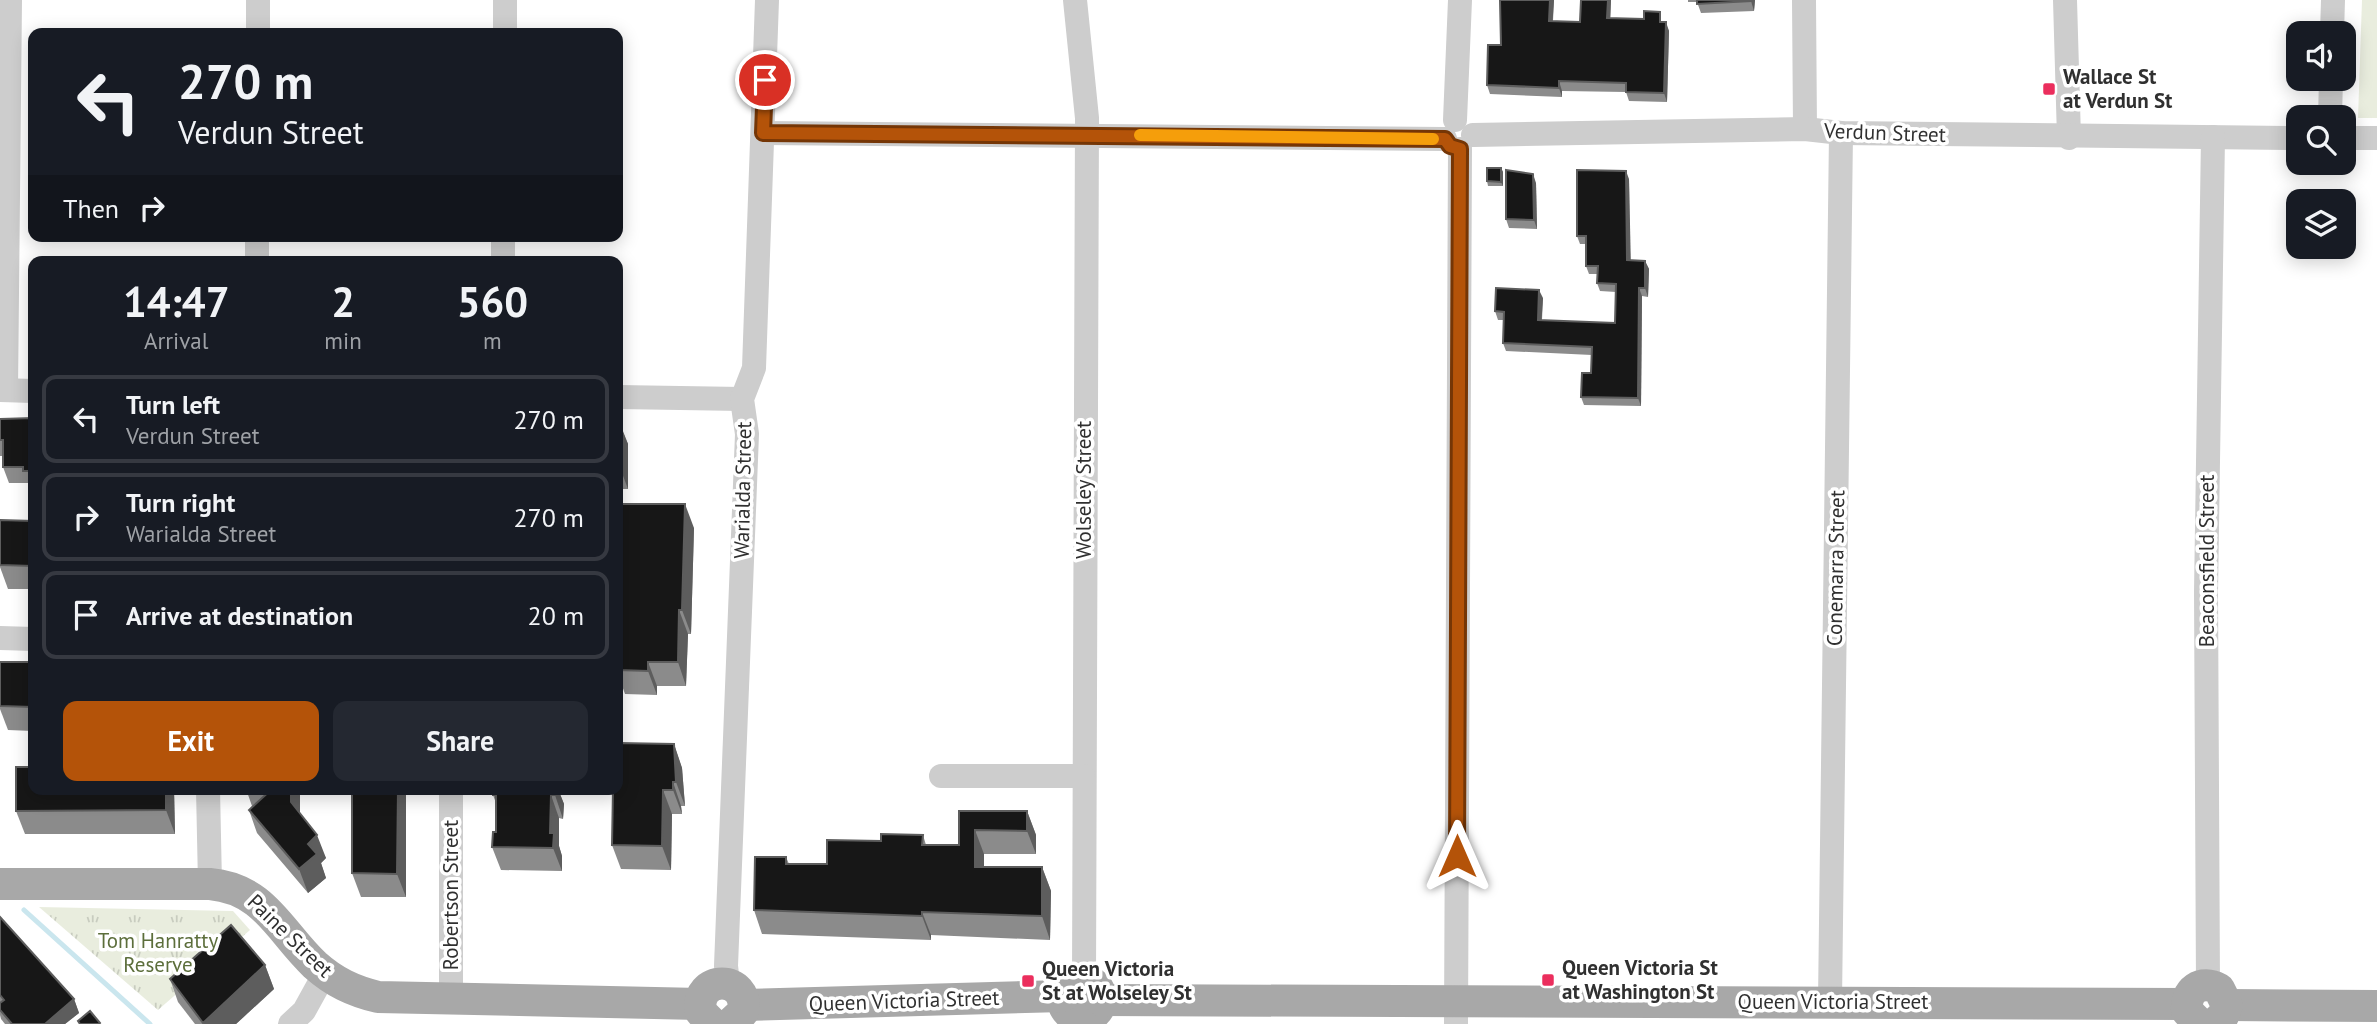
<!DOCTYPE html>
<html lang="en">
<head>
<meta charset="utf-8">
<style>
  :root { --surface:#171b24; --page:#242831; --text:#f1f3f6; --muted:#9ea1a6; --line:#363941; --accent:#b45309 }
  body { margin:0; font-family:"PT Sans",sans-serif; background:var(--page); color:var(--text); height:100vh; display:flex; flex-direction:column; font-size:26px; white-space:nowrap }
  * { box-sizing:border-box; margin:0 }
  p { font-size:23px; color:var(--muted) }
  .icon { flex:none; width:38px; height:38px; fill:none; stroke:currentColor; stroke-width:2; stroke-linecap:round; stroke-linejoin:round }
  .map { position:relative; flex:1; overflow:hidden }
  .panel { position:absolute; left:28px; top:256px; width:595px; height:539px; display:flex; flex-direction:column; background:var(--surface); border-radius:14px; box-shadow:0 4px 18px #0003 }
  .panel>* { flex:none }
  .banner { position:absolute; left:28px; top:28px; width:595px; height:214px; border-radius:14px; box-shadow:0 4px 18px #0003; background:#171b24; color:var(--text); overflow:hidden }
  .controls { position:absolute; left:2286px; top:21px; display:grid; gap:14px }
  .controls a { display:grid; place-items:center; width:70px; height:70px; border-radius:14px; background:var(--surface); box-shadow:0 4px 18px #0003; font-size:35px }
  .pin { position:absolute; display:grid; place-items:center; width:60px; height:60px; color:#fff; margin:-30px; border:4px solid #fff; border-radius:50%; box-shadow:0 2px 7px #0007 }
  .me { position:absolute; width:77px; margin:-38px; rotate:0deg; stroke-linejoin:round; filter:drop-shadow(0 0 5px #0008) }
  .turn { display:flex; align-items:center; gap:24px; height:147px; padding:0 35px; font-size:32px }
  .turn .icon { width:91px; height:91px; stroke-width:2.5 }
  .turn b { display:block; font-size:49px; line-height:60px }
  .then { display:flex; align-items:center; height:66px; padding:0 35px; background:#0003; gap:14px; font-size:26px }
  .eta { display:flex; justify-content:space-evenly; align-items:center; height:119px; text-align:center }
  .eta b { font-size:42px; font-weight:800; line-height:49px }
  .button { display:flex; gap:14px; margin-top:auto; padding:14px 35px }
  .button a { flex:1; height:80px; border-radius:14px; background:var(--accent); color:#fff; font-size:28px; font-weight:800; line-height:80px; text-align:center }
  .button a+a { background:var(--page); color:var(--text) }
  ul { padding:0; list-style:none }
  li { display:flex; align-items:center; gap:21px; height:88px; margin:0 14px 10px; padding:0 21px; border:4px solid var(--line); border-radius:14px }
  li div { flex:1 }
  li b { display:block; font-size:26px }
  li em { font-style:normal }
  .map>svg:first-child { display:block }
  .grass { fill:#e9edde }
  .park { fill:url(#park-tufts) }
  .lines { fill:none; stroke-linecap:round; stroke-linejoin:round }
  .stream { stroke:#cae6ee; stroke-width:5 }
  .minor { stroke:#cdcdcd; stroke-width:24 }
  .major { stroke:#a8a8a8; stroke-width:32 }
  .wall { fill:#8b8b8b }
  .shaded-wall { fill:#5d5d5d }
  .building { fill:#171717; stroke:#5d5d5d; stroke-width:2 }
  .route-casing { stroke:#753606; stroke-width:18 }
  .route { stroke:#b45309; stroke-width:12 }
  .slow { stroke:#f59e0b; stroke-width:12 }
  .poi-dot { fill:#eb2e5d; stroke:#fff; stroke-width:2.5 }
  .labels { text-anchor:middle; stroke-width:7; stroke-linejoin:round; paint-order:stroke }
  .poi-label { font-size:21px; font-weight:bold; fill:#303030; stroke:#fff; text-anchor:start }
  .street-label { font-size:21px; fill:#303030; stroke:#fff }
  .park-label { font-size:21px; fill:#5c6e3b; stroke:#fff }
</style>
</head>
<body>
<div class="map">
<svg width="2377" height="1024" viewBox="0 0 2377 1024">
  <defs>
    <pattern id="park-tufts" width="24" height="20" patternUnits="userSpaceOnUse" patternTransform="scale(1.75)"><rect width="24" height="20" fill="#e9edde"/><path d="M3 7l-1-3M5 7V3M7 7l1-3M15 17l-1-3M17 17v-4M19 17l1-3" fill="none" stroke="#c8ccbf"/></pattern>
  </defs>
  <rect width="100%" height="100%" fill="#fff"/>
  <path class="grass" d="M2362 0H2377V118H2358Z"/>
  <path class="park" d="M39 907 233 911 250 930 158 1010Z"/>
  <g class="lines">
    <path class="stream" d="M24 910 150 1024"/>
    <g class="minor">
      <path d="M1075 0 1087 118 1084 980"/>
      <path d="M1804 0 1805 129"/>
      <path d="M2065 0 2069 138"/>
      <path d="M258 33V0"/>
      <path d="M505 33V0"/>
      <path d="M2332 33 2333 0"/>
      <path d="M2330 117 2331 79"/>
      <path d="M1455 120 1460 0"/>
      <path d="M763 133 1445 139"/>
      <path d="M1473 135 1805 129 1841 133 2298 138"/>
      <path d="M2343 138H2377"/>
      <path d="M257 261V236"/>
      <path d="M503 261V236"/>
      <path d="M0 390 33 391"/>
      <path d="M6 390 10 0"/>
      <path d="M618 397 742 399"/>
      <path d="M0 638 33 639"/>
      <path d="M941 776H1083"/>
      <path d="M208 789 210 884"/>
      <path d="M451 789V1001"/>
      <path d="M728 983 726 966 747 434 742 399 754 368 767 0"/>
      <path d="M2208 985 2206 592 2213 137"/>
      <path d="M1830 1002 1841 133"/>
      <path d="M290 1024 304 1011 325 973"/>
      <path d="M1080 1024 1081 1019"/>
      <path d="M1456 1024 1460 149"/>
    </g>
    <g class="major">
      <path d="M0 884H210C265 889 279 931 315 965 334 982 353 991 378 997L700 1004"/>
      <circle cx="1082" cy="999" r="19"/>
      <path d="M1101 1000 2187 1004"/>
      <path d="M744 1005 1063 996"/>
      <path d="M2227 1005 2377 1006"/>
      <path d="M713 1024 701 1012C694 974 750 974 743 1012L730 1024"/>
      <path d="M2200 1024 2187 1011C2185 990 2201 979 2219 989L2227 1005 2223 1016 2214 1024"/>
    </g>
  </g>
  <g class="wall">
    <path d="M1500 0H1554L1553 21 1580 22 1581 0H1611L1610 18 1664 22 1669 31 1667 102 1629 101 1626 92 1562 91V97L1490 94 1487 85 1501 45Z"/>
    <path d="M1688 0H1755L1754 11 1701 13 1697 2H1688Z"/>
    <path d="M1501 168 1503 172V186H1488L1487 181Z"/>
    <path d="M1629 179 1630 260 1645 261 1649 269 1648 297 1642 296 1641 406 1584 405 1581 397 1591 373 1592 355 1506 351 1503 343 1504 320H1498L1495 311 1543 298 1542 320 1615 323 1616 292 1600 291 1597 283 1598 274H1589L1586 266V244H1580L1577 236Z"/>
    <path d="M1536 183 1537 229 1509 228 1506 219Z"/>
    <path d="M33 418V487H29L28 483H9L3 467V456H0V419Z"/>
    <path d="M618 421 628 444V489H618Z"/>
    <path d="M618 504 694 528 691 634H688L686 686H657V695L625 694 618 674V621L622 622V610L618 598Z"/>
    <path d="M0 520 33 521V589H8L0 567Z"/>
    <path d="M0 662H33V731L8 730 0 709Z"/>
    <path d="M674 744 682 768 685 806H681L682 814H672L671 870 621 869 612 845Z"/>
    <path d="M33 789H174L175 834H25L16 811Z"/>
    <path d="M246 789H300V813L326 858 321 863 326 878 308 893 257 833 249 810 252 806Z"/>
    <path d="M406 789V897H361L352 873Z"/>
    <path d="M560 794 564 804 563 819 559 818V846L562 856V871L501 870 492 847 496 832V803L493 795Z"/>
    <path d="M959 811H1027L1036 835V854H984V867H1042L1051 891 1050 940 931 935V940L762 934 754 910 786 857 789 864H827L881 841 923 835 926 845H959Z"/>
    <path d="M0 917 74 999 79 1013 65 1024H5L1 1019 0 1015Z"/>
    <path d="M265 965 274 989 236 1024H195L178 1002 170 979Z"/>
  </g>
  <g class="shaded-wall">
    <path d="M1550 0H1554L1552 30 1549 21Z"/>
    <path d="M1608 0H1611L1610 27 1607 18Z"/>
    <path d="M1751 0H1755L1754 11 1751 1Z"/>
    <path d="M1666 22 1669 31 1667 102 1664 93Z"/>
    <path d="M1559 81 1562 91V97L1559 88Z"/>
    <path d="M1501 168 1503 172V186L1501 182Z"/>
    <path d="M1626 171 1629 179 1631 269 1627 260Z"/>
    <path d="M1533 174 1536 183 1537 229 1534 220Z"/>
    <path d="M1645 261 1649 269 1648 297 1645 288Z"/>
    <path d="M1639 288 1642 296 1641 406 1638 398Z"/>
    <path d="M1539 290 1543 298 1541 328 1538 320Z"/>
    <path d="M619 421 628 444V489L619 465Z"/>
    <path d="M685 504 694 528 691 634 682 610Z"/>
    <path d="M679 610 688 634 686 686 678 662Z"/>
    <path d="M648 662 657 686V695L648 671Z"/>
    <path d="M674 744 682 768 685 806 676 782Z"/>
    <path d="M673 782 681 806 682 814 673 790Z"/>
    <path d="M166 789H174L175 834 166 810Z"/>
    <path d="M291 789H300V826L291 802Z"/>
    <path d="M398 789H406V897L397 874Z"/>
    <path d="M555 789H560V794L564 804 563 819 555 795Z"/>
    <path d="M663 790 672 814 671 870 662 846Z"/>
    <path d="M551 795 559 818V846L562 856V871L553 848 550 833Z"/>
    <path d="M1027 811 1036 835V854L1027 831Z"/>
    <path d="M975 830 984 854V891L975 867Z"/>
    <path d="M317 835 326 858 321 863 326 878 308 893 299 869 308 844Z"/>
    <path d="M1042 867 1051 891 1050 940 1042 916Z"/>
    <path d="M922 912 931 935V940L922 916Z"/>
    <path d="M265 965 274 989 236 1024H204L203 1023Z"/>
    <path d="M74 999 79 1013 65 1024H45Z"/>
  </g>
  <g class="building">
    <path d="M1500 0H1550L1549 21 1580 22 1581 0H1608L1607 18 1644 19V11L1660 12V22H1666L1664 93 1626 92V83L1559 81V88L1487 85 1488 45H1501Z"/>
    <path d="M1697 0H1751V1L1697 4Z"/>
    <path d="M1487 168H1501V182L1487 181Z"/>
    <path d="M1506 170 1533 174 1534 220 1506 219Z"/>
    <path d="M1577 170 1626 171 1627 260 1645 261V288H1639L1638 398 1581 397 1582 373H1591L1592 347 1503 343 1504 312 1495 311 1496 288 1539 290 1538 320 1615 323 1616 284 1597 283 1598 266H1586V236H1577Z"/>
    <path d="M33 418V471H23V467H3V440H0V419Z"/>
    <rect x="618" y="421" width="1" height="44"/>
    <path d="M618 504H685L682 610H679L678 662H648V671L618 670V621L622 622V591H618Z"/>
    <path d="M0 520 33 521V566L0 565Z"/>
    <path d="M0 662H33V707L0 706Z"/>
    <path d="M618 743 674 744 676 782H673V790H663L662 846 612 845 613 789H618Z"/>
    <path d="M16 767H33V789H166V810L16 811Z"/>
    <path d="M246 789H291V802L317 835 308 844 317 854 299 869 249 810 271 790Z"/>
    <path d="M352 789H398L397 874 352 873Z"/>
    <path d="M493 789H555V795H551L550 833H554L553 848 492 847 493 832H496V795H493Z"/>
    <path d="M959 811H1027V831L975 830V867H1042V916L922 912V916L754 910 755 857H786V864H827V840L881 841V834L923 835 922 845H959Z"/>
    <path d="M0 917 74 999 45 1024H12L0 1010V1003L4 1000 0 995Z"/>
    <path d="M231 925 265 965 203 1023 170 979Z"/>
    <path d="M90 1011 100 1023 99 1024H80L78 1021Z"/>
  </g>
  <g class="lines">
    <defs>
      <path id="route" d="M765 80 763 133 1445 139 1450 146 1460 149 1457 856"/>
    </defs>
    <use href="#route" class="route-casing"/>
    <use href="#route" class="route"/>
    <path class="slow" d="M1140 135 1433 139"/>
  </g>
  <g class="poi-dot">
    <rect x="2042" y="82" width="14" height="14" rx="3.5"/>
    <rect x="1541" y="973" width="14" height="14" rx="3.5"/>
    <rect x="1021" y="974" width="14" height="14" rx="3.5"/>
  </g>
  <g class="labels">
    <g class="poi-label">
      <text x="2063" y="84">Wallace St<tspan x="2063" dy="24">at Verdun St</tspan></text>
      <text x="1562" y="975">Queen Victoria St<tspan x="1562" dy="24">at Washington St</tspan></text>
      <text x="1042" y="976">Queen Victoria<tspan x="1042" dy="24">St at Wolseley St</tspan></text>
    </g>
    <g class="street-label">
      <text transform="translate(1885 133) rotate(2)" y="7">Verdun Street</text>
      <text transform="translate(743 490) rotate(-89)" y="7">Warialda Street</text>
      <text transform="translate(1084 490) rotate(-90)" y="7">Wolseley Street</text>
      <text transform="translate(2207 561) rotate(-90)" y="7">Beaconsfield Street</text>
      <text transform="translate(1836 568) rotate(-89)" y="7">Conemarra Street</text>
      <text transform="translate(451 895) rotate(-90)" y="7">Robertson Street</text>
      <text transform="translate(290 936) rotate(44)" y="7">Paine Street</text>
      <text transform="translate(904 1001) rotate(-2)" y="7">Queen Victoria Street</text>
      <text x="1833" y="1009">Queen Victoria Street</text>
    </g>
    <g class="park-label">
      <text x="158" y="948">Tom Hanratty<tspan x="158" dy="24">Reserve</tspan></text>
    </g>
  </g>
</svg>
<div class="controls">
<a><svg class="icon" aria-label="sound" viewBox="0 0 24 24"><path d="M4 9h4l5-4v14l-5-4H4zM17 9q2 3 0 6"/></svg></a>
<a><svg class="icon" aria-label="search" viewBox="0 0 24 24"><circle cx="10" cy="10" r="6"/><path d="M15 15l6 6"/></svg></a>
<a><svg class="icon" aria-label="layers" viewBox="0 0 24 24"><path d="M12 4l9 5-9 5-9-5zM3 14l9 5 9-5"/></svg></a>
</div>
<div class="pin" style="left:765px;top:80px;background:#d93025"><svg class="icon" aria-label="arrive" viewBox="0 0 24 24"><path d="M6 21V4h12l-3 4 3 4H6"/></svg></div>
<svg class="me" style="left:1457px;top:856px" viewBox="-20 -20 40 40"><path d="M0-17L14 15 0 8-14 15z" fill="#b45309" stroke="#fff" stroke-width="4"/></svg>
<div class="banner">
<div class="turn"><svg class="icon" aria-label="left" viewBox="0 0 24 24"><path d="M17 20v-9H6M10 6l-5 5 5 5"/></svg><div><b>270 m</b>Verdun Street</div></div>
<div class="then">Then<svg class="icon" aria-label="right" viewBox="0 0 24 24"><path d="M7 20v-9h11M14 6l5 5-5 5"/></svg></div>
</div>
<section class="panel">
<div class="eta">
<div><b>14:47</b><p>Arrival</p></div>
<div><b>2</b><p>min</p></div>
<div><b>560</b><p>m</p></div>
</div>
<ul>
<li><svg class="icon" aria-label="left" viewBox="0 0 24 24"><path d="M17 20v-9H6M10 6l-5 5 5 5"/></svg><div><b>Turn left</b><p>Verdun Street</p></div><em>270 m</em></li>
<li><svg class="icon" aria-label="right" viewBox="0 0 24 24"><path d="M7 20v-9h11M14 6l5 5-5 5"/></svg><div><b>Turn right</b><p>Warialda Street</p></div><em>270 m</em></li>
<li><svg class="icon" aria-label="arrive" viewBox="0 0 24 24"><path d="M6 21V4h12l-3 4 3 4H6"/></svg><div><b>Arrive at destination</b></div><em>20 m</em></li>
</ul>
<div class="button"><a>Exit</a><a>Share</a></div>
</section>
</div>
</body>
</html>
